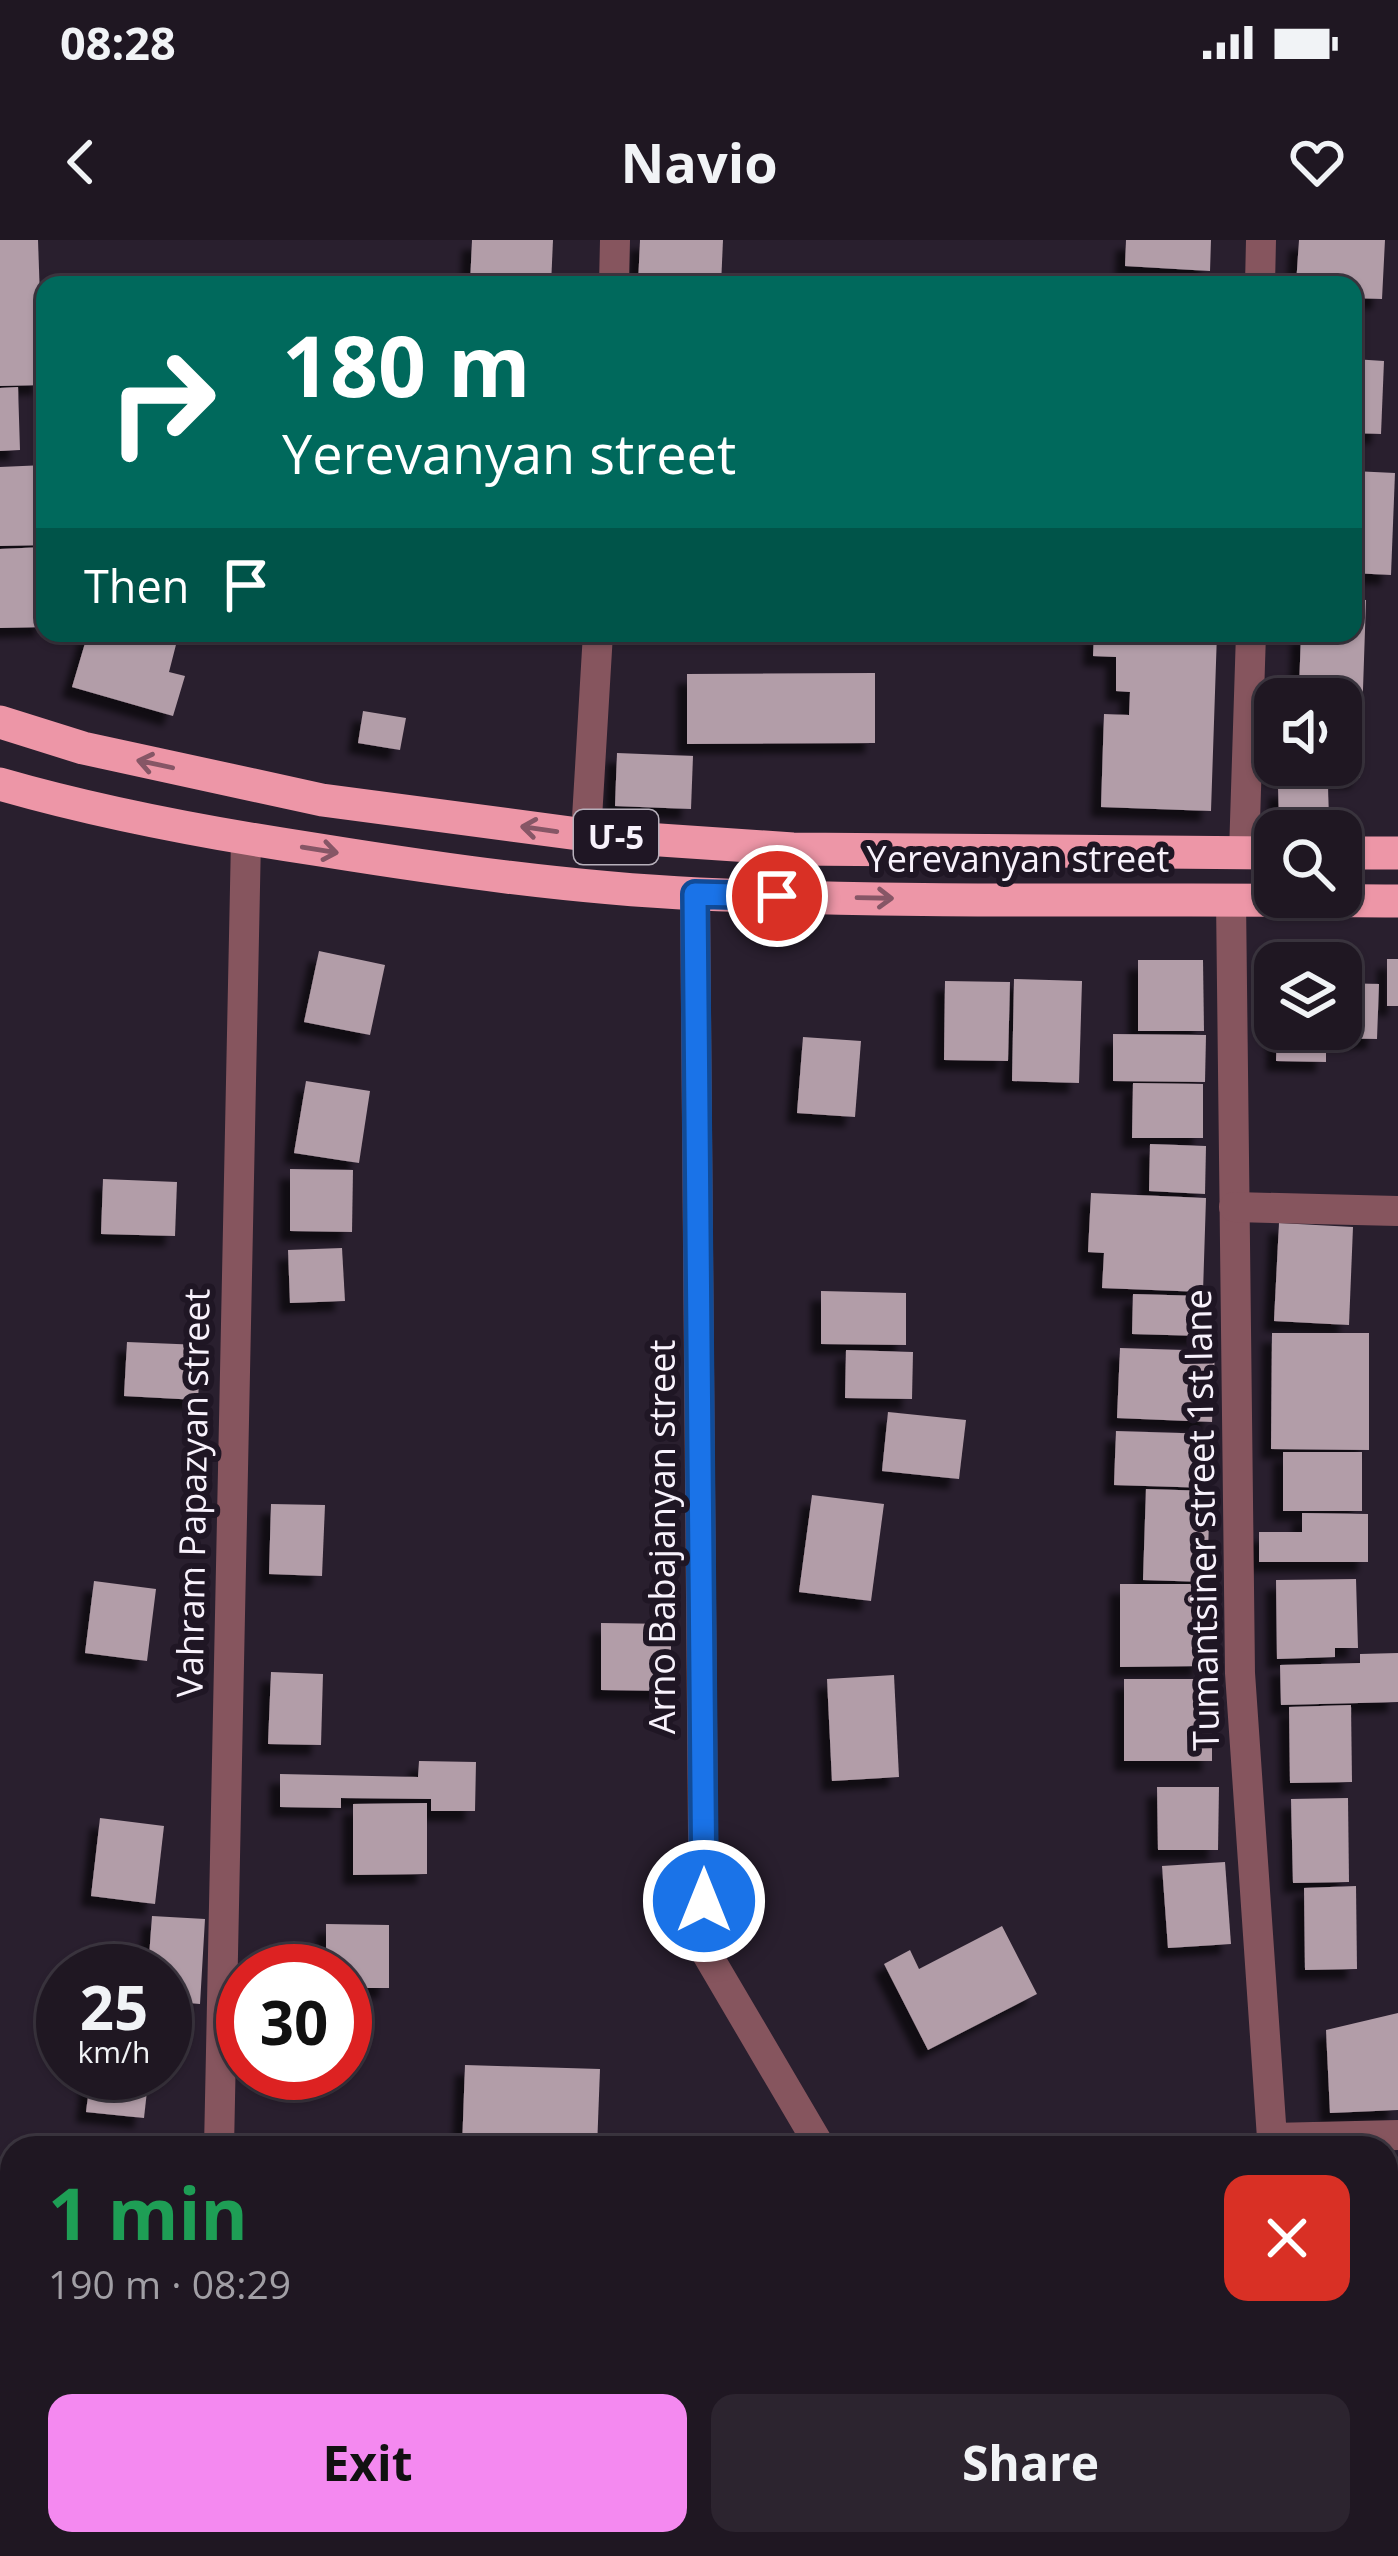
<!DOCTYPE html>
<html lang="en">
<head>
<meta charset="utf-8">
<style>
  :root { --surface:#1f1722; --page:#2c242f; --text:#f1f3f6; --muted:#a19fa5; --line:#3c3640; --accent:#f489f0 }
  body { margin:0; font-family:"Open Sans","Noto Sans Armenian",sans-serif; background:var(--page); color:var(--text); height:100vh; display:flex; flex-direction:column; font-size:45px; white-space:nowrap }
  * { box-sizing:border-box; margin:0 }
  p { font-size:39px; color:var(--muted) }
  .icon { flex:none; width:66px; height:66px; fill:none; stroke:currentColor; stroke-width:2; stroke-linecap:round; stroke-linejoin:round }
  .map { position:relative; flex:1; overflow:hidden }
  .panel { position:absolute; left:0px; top:1896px; width:1398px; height:420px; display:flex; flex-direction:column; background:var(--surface); border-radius:36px 36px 0 0; box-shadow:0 3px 9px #0004,0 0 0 3px var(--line) }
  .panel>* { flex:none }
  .hud { position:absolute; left:36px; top:36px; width:1326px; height:366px; border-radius:24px; box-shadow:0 3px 9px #0004,0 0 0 3px var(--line); background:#00695c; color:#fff; overflow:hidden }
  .controls { position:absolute; left:1254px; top:438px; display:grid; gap:24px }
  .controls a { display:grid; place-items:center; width:108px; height:108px; border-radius:24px; background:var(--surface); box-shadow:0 3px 9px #0004,0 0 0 3px var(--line); font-size:60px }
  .speed { position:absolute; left:36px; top:1704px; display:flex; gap:24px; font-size:60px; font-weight:700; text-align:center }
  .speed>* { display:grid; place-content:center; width:156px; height:156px; border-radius:50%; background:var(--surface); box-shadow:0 3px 9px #0004,0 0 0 3px var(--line); line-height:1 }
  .speed small { font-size:30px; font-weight:400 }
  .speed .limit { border:18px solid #d22; background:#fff; color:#111 }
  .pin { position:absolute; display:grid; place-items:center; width:102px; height:102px; color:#fff; margin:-51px; border:6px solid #fff; border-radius:50%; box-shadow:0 3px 12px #0007 }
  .me { position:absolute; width:132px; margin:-66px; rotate:0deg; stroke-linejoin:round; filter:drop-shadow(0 0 9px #0008) }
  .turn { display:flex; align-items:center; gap:42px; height:252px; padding:0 48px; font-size:54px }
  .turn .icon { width:156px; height:156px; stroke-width:2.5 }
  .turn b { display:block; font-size:84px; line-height:102px }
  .then { display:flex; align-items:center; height:114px; padding:0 48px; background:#0003; gap:24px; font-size:45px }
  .round { display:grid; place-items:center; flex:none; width:126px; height:126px; border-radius:24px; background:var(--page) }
  .head { display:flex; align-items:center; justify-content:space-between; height:204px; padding:0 48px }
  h1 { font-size:72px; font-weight:700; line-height:90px; color:#1e9e55 }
  .cta { display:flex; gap:24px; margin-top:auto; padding:24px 48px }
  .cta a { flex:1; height:138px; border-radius:24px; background:var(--accent); color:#111; font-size:48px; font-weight:700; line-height:138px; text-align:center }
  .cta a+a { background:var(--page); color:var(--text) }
  .status { display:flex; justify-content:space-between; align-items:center; height:84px; padding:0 60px; background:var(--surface); direction:ltr }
  .status svg { height:33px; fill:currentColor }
  header { display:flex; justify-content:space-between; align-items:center; height:156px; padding:0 48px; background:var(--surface); font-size:54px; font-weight:700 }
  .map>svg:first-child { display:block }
  .building { fill:#b29da8; filter:url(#shadow) }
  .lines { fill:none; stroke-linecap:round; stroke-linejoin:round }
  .minor { stroke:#86555e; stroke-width:30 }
  .trunk { stroke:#ed96a7; stroke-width:33 }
  .oneway { stroke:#865666 }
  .route-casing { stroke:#114b97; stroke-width:30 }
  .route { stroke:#1a73e8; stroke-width:21 }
  .labels { text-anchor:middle; stroke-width:12; stroke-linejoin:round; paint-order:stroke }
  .shield { fill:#1f1624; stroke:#b7b0bb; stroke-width:3 }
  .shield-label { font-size:33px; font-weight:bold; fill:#f8f2fc }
  .street-label { font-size:36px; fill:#f8f2fc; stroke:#1f1624 }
</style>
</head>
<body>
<div class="status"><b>08:28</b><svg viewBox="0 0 49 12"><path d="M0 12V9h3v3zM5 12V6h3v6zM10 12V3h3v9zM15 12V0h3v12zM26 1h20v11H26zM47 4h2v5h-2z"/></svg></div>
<header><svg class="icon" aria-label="back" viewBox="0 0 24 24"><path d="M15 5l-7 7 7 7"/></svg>Navio<svg class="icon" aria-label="heart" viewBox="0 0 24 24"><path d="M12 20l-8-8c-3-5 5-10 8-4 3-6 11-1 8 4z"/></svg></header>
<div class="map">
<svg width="1398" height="2316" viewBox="0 0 1398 2316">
  <defs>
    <filter id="shadow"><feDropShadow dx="-10" dy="10" stdDeviation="3" flood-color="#0009"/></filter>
  </defs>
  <rect width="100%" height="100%" fill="#291f2e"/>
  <g class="building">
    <path d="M0 0H38L43 145 0 146Z"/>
    <path d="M472 0H553L551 45H470Z"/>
    <path d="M640 0H723L721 45H638Z"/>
    <path d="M1126 0H1211L1210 31 1125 26Z"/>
    <path d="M1299 0H1385L1382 59 1353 58V45H1296Z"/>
    <path d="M1353 119 1384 121 1381 194 1353 193Z"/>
    <path d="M18 147 20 210 0 211V148Z"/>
    <path d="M45 225V305L0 306V227Z"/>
    <path d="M1353 231 1395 233 1391 335 1353 333Z"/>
    <path d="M45 307V387L0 388V309Z"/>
    <path d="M1353 359 1366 360 1360 538 1274 535V525H1341V459H1288L1289 450H1299L1301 393H1353Z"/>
    <path d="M88 393H179L169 432 185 436 173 476 72 447Z"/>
    <path d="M1094 393H1217L1211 571 1101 567 1104 474 1129 475 1130 452 1116 451V417L1093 416Z"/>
    <path d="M875 433V503L687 504V434Z"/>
    <path d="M363 471 406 478 400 510 358 503Z"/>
    <path d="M617 513 693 516 691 569 615 566Z"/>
    <path d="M1278 548H1328L1329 577 1279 578Z"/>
    <path d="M319 711 385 725 370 795 304 782Z"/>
    <rect x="1387" y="719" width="11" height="47"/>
    <path d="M1138 720H1203L1204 791H1138Z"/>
    <path d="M1014 739 1082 741 1079 843 1012 841Z"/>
    <path d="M945 741 1010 742 1008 821 944 820Z"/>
    <path d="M1341 743 1379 744 1377 799 1326 798V822L1276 821 1277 789H1341Z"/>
    <path d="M1113 794 1206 795 1205 842 1113 841Z"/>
    <path d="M803 797 861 801 855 877 797 873Z"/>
    <path d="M306 841 370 851 359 923 294 913Z"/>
    <path d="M1133 843 1203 844V898H1132Z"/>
    <path d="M1150 904 1206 906 1205 954 1149 951Z"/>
    <path d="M290 929 353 930 352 992 290 991Z"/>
    <path d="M103 939 177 942 175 996 101 994Z"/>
    <path d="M1091 953 1206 958 1203 1052 1102 1048 1104 1013 1088 1012Z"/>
    <path d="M1279 983 1353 987 1349 1085 1274 1081Z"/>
    <path d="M342 1008 345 1061 290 1063 288 1010Z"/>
    <path d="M821 1051 906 1053V1105L821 1104Z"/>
    <path d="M1133 1054 1203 1056 1202 1096 1132 1094Z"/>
    <path d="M1272 1093H1369V1210L1271 1209Z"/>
    <path d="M127 1102 201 1105 198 1160 124 1156Z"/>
    <path d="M1120 1108 1215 1111 1212 1182 1117 1178Z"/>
    <path d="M846 1110 913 1112 912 1159 845 1158Z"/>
    <path d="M888 1172 966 1180 959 1239 882 1231Z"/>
    <path d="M1116 1191 1212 1194 1210 1248 1114 1245Z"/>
    <rect x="1283" y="1212" width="79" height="59"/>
    <path d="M1146 1249 1210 1251 1207 1342 1143 1340Z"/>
    <path d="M812 1255 884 1264 871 1361 799 1352Z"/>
    <path d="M271 1264 325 1265 322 1336 269 1334Z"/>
    <path d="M1302 1273 1368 1274V1322H1259V1292H1302Z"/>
    <path d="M1356 1339 1358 1408H1335V1417L1277 1419 1276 1340Z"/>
    <path d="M94 1341 156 1349 147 1421 85 1413Z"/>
    <path d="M1120 1344H1202V1426L1120 1427Z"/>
    <path d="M601 1383 671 1384V1451L601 1450Z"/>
    <path d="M1398 1413V1462L1281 1465 1280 1425 1360 1423V1414Z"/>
    <path d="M271 1432 323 1434 321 1505 268 1504Z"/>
    <path d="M894 1435 899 1537 832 1541 827 1439Z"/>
    <path d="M1124 1439H1200V1458H1212V1521H1124Z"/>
    <path d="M1351 1465 1352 1542 1290 1543 1289 1467Z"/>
    <path d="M419 1521 476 1522 475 1571H431V1559L341 1558V1568L280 1567V1534L418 1537Z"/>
    <path d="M1157 1547H1219L1218 1610H1158Z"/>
    <path d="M1348 1558 1349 1642 1293 1643 1291 1559Z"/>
    <path d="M427 1563V1634L353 1635V1564Z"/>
    <path d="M100 1578 164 1586 155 1664 91 1656Z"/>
    <path d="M1225 1622 1231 1704 1168 1708 1162 1626Z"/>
    <path d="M1356 1646 1357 1729 1305 1730 1304 1648Z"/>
    <path d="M152 1676 205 1679 200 1764 165 1761V1731H148Z"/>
    <path d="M326 1684 389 1685V1748H345V1731H326Z"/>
    <path d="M1002 1686 1037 1754 928 1810 884 1724 910 1710 919 1729Z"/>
    <path d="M1398 1773V1870L1330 1873 1326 1790Z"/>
    <path d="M465 1825 600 1829 597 1908H462Z"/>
    <path d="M91 1833H149L144 1878 86 1872Z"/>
  </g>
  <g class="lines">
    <g class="minor">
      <path d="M614 45 615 0"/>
      <path d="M1260 45 1261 0"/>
      <path d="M586 595 598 393"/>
      <path d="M1244 613 1251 393"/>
      <path d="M695 654 704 1709 821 1908"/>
      <path d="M1231 659 1240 1433 1272 1898 1398 1895"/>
      <path d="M1234 967 1398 971"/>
      <path d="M219 1908 246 599"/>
      <path d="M0 1941 12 1942"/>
      <path d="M652 2316 662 2304"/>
    </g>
    <g class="trunk">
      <path d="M0 482 83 508 322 560 586 595 793 609 1275 613"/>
      <path d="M0 544C104 574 213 594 320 610 445 630 572 648 699 654 932 664 1165 658 1398 661"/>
      <path d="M1341 613H1398"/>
    </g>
  </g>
  <defs><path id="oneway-shaft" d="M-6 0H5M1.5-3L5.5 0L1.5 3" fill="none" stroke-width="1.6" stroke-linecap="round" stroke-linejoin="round" transform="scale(3)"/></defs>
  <g class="oneway">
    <use href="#oneway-shaft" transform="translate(155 524) rotate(-168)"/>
    <use href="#oneway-shaft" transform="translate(539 589) rotate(-172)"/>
    <use href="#oneway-shaft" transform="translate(320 610) rotate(9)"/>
    <use href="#oneway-shaft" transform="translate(875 658) rotate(1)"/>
  </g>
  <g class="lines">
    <defs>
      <path id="route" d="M704 1661 695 654 777 656"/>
    </defs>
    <use href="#route" class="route-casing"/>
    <use href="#route" class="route"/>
  </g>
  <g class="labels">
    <rect class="shield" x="574" y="570" width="84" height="54" rx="9"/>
    <g class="shield-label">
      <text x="616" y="609">Մ-5</text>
    </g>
    <g class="street-label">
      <text x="1018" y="632">Yerevanyan street</text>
      <text transform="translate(193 1253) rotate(-89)" y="13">Vahram Papazyan street</text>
      <text transform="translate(1202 1280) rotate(-91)" y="13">Tumantsiner street 1st lane</text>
      <text transform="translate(662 1297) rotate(-90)" y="13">Arno Babajanyan street</text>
    </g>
  </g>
</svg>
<div class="controls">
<a><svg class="icon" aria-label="sound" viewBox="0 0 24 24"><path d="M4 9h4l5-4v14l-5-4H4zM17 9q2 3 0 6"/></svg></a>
<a><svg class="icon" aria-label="search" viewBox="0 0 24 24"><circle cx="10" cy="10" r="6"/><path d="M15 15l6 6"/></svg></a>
<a><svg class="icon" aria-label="layers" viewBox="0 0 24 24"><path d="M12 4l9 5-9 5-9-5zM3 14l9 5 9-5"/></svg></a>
</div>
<div class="speed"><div>25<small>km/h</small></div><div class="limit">30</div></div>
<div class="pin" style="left:777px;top:656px;background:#d93025"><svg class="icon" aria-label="arrive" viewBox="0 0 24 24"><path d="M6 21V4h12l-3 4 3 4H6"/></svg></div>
<svg class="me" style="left:704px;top:1661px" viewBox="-20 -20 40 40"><circle r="17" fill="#1a73e8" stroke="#fff" stroke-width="3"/><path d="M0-11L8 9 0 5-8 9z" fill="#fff"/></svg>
<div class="hud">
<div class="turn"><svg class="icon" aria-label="right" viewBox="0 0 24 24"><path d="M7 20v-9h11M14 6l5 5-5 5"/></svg><div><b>180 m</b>Yerevanyan street</div></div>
<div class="then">Then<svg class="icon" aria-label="arrive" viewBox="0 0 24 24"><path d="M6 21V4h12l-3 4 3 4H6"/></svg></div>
</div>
<section class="panel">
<div class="head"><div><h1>1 min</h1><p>190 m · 08:29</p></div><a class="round" style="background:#d93025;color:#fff"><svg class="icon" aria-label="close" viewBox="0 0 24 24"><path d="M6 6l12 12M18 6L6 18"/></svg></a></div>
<div class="cta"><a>Exit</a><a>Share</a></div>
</section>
</div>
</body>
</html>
